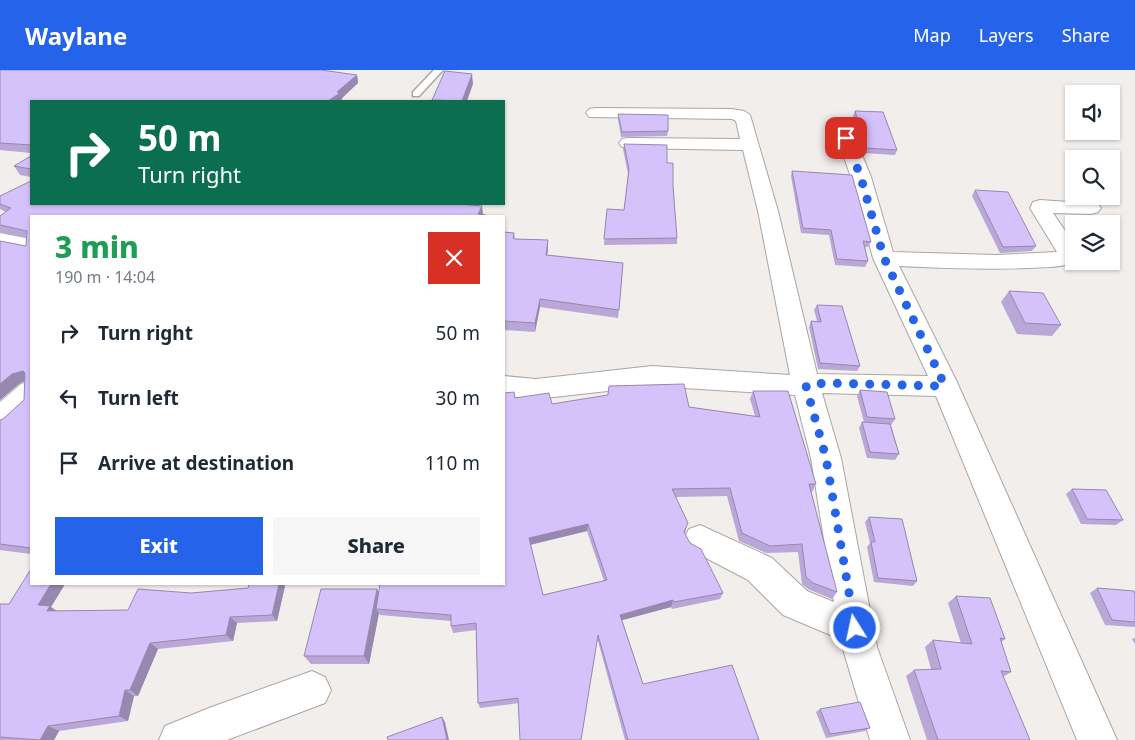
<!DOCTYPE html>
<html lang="en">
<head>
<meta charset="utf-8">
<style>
  :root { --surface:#fff; --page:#f6f6f7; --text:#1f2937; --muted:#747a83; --accent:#2563eb }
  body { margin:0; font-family:"Noto Sans",sans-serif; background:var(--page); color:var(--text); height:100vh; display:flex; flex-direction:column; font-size:19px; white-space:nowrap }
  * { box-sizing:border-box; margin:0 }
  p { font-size:16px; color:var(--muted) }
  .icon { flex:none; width:28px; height:28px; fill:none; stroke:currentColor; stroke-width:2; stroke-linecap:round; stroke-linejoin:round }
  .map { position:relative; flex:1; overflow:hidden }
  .drawer { position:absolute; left:30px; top:145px; width:475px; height:370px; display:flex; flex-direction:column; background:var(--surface); border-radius:0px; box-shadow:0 1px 4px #0004 }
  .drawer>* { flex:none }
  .guide { position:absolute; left:30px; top:30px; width:475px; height:105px; border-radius:0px; box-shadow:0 1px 4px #0004; background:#0b6e4f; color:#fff; overflow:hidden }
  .tools { position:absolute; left:1065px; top:15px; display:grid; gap:10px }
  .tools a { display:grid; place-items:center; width:55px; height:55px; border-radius:0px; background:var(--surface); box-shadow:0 1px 4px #0004; font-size:25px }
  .pin { position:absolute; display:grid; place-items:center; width:42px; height:42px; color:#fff; margin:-21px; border-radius:10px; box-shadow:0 2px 8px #0006 }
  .me { position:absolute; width:55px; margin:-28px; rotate:350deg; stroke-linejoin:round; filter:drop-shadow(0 0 4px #0008) }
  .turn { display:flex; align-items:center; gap:18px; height:105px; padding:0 25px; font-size:22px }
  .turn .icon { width:65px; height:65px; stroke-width:2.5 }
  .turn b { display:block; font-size:35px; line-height:42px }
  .round { display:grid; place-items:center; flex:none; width:52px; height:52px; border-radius:0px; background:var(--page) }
  .headline { display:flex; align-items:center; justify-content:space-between; height:85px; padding:0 25px }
  h1 { font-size:30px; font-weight:800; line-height:38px; color:#1e9e55 }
  .action { display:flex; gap:10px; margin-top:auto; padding:10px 25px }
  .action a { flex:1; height:58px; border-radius:0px; background:var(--accent); color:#fff; font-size:20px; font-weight:800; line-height:58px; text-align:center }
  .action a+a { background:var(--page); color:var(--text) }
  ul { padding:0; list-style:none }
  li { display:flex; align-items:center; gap:15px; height:65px; padding:0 25px }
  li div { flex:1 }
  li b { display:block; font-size:19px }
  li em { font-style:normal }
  header { display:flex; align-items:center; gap:30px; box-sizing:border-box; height:70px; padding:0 25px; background:var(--accent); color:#fff }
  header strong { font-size:24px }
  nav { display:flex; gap:28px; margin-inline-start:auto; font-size:18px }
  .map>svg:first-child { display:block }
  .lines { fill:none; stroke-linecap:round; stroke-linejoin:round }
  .lane-casing { stroke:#a9a6a4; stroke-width:3 }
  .street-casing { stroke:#a9a6a4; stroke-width:2 }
  .lane { fill:#fff; fill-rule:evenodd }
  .street { fill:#fff; fill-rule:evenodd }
  .wall { fill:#b8a7d7; fill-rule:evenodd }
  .shaded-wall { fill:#9688af }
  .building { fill:#d6c2fa; stroke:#9688af; fill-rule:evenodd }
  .route { stroke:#2563eb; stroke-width:9; stroke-dasharray:0 16.2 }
</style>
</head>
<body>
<header>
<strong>Waylane</strong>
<nav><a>Map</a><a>Layers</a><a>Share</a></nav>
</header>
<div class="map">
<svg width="1135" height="670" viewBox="0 0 1135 670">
  <rect width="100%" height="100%" fill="#f1eeec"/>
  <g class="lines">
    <defs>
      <path id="lane" d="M434 0H443L419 26H413V22Z"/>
      <g id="street">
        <path d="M595 38 732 39 744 41 750 45 778 141 817 304 928 306 873 188 851 107 837 68 840 64 846 63 852 64 855 68 871 107 893 182 996 185 1057 182 1030 138 1033 132 1040 130 1098 134 1101 138 1098 142 1091 144 1053 143 1074 174V191H1077C1063 198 1044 197 1028 198 985 200 942 198 899 196L956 310 1117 670H1077L936 326 822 323 841 388 877 577 910 670H870L840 569 783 545 748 510 689 479 684 469 689 459 700 455 772 488 807 521 834 532 811 388 795 325 652 316 536 329 504 326V306L536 309 652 296 790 305 758 141 743 80 628 78 622 77 619 73 622 69 628 68 740 69 736 51 732 49 589 47 586 43 589 39Z"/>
        <path d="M0 163 31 169V183L0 177Z"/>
        <path d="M31 311V337L10 356 0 359V332L21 314Z"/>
        <path d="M312 601 325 607 331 620 325 633 227 670H159L165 656 209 638Z"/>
      </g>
    </defs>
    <use href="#lane" class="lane-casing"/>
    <use href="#street" class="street-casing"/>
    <use href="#lane" class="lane"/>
    <use href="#street" class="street"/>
  </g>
  <g class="wall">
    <path d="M0 0 357 5 358 13 342 28V30L341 31H31V83L0 80Z"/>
    <path d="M855 41 897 80 895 85 863 83 853 46Z"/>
    <path d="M618 44 668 61 667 66 621 67 618 49Z"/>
    <path d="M624 74 667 93 673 116 677 168V174L604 175 607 139 624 140 628 104 623 79Z"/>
    <path d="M31 86V107L20 105 14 96Z"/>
    <path d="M792 101 871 172 868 177H865L868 191 865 197 835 195 829 165 801 163 791 106Z"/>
    <path d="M975 120 1036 176 1032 181 1000 183 972 126Z"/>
    <path d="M0 126 483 144 31 146V484L0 480V350L3 349 24 330 25 311 20 313 0 330V171L26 176V168L0 162V146L6 142 0 139Z"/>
    <path d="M504 162 514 163 515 169 548 170V179L547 185 623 193 618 248 540 237 535 262 504 260Z"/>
    <path d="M1009 221 1061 255 1052 266 1017 264 1001 232Z"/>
    <path d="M817 235 860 296 857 301 818 299 809 257 811 251H817L814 240Z"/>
    <path d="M860 320 895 349 891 355 899 384 895 390 867 388 859 358 862 352H864L857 326Z"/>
    <path d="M753 321 816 414 812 422H811L837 522 832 529 808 519 802 514 798 482 766 483 739 471 727 426 675 427 686 460 685 464 690 473 723 523 720 529 672 539 671 537 622 550 643 614 759 670H625L598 571 519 633 480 638 478 633 476 560 453 563 451 556V551L380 545 379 543 369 594H311L304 586 379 523 515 328 552 334 689 337 755 346 750 329ZM587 461 604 511 543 525 530 475Z"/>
    <path d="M1072 419 1123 450 1116 455 1081 454 1066 424Z"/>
    <path d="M869 447 917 511 913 516 874 512 867 477 870 473 865 452Z"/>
    <path d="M31 514H65L51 537 57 541 128 540 191 523 285 516 277 551 237 553 233 571 158 579 138 626H134L128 651 59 661 54 670H0V534H9Z"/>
    <path d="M1097 518 1135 524V557L1105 555 1090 523Z"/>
    <path d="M956 526 1005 569 1001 572 1011 602 1003 607 1030 670H927L906 606 914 600 931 599 925 577 933 570 961 573 948 533Z"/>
    <path d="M1135 568V574L1132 569Z"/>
    <path d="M820 639 870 658 865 661 826 668 816 642Z"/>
  </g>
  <g class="shaded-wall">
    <path d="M472 4 473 14 467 31H462Z"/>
    <path d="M357 5 358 13 342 28V30L341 31H328L337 22Z"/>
    <path d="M482 136 483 144 482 146 478 144Z"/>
    <path d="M548 170V179L546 194V185Z"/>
    <path d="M540 229V237L535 262V253Z"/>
    <path d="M23 301 30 309 20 313 0 330V314L12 304Z"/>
    <path d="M588 454 587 461 529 475V468Z"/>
    <path d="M51 514H65L51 537 59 543 57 548 38 535Z"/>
    <path d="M279 514H283L285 516 277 551 272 545Z"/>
    <path d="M377 519 382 528 376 539 379 543 369 594 364 586Z"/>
    <path d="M673 530 671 537 619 551 620 545Z"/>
    <path d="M230 547 237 553 233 571 226 565Z"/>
    <path d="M150 573 158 579 138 626 130 620Z"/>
    <path d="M125 620 134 626 128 651 119 646Z"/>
    <path d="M442 647 445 652 449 670H447Z"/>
    <path d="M48 656 59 661 54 670H40Z"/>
  </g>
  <g class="building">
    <path d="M0 0H321L357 5 337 22 340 23 328 31H31V75L0 73Z"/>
    <path d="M445 1 472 4 462 31 432 30Z"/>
    <path d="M855 41 883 42 897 80 865 78Z"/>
    <path d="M618 44 668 45V61L622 62Z"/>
    <path d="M624 74 667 75V93H673V116L677 168 604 169 607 139 624 140 629 99Z"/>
    <path d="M31 86V99L14 96Z"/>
    <path d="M792 101 852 105 871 172 863 171 868 191 837 189 831 160 803 158Z"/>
    <path d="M31 111V134H459L482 136 478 144 486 145 485 146H31V478L0 474V350L3 349 24 330 25 303 23 301 12 304 0 314V171L26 176 27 161 0 155V146L11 138 0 134V126Z"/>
    <path d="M975 120 1008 122 1036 176 1003 177Z"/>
    <path d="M504 162 514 163 513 168 515 169 548 170 546 185 623 193 619 240 540 229 535 253 504 251Z"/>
    <path d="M1009 221 1043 223 1061 255 1025 253Z"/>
    <path d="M817 235 842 236 860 296 820 293 811 251 821 252Z"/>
    <path d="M684 314 689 337 760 347 753 321H788L816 414H809L837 522 813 513 806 507 802 474 770 476 742 463 730 418 672 419 688 453 684 462 690 473 701 479 723 523 674 532 673 530 620 545 643 614 732 595 759 670H628L598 565 581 670H520L518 628 478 633 476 553 451 556V545L376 539 380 514H504V323L514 322 515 328 549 323 552 334 608 325 609 316ZM588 454 607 510 543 525 529 468Z"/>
    <path d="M860 320 887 322 895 349 867 347Z"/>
    <path d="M862 352 890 354 899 384 870 382Z"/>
    <path d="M1072 419 1106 420 1123 450 1087 449Z"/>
    <path d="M869 447 902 449 917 511 878 508 871 472H875Z"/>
    <path d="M31 499V514H51L38 535 50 536 47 541 128 540 138 519 191 523 248 518 249 514H279L272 545 230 547 226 565 150 573 130 620H125L119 646 48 656 40 670 0 667V534H9Z"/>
    <path d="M1097 518 1134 521 1135 524V552L1112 550Z"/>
    <path d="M321 519H377L364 586H304Z"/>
    <path d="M956 526 990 528 1005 569 1000 568 1011 602 1001 601 1030 670H938L914 600 941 599 933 570 972 574Z"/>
    <path d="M860 632 870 658 830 664 820 639Z"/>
    <path d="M442 647 447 670H388L387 667Z"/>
  </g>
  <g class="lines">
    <path class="route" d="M846 68 861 108 884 188 944 314 939 316 824 313 806 316 826 388 855 558"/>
  </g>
</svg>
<div class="tools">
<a><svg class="icon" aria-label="sound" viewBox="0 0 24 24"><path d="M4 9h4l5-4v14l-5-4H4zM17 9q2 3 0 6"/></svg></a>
<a><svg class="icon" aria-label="search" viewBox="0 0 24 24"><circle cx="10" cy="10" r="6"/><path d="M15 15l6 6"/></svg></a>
<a><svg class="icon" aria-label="layers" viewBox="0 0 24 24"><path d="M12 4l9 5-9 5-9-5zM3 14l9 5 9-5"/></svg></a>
</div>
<div class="pin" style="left:846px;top:68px;background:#d93025"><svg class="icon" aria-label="arrive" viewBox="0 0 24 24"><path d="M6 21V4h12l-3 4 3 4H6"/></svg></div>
<svg class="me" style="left:855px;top:558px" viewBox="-20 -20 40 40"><circle r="17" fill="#2563eb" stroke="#fff" stroke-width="3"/><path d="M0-11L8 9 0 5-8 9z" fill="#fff"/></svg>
<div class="guide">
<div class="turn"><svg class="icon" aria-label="right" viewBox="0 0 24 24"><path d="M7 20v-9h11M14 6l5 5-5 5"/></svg><div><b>50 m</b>Turn right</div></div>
</div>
<section class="drawer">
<div class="headline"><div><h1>3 min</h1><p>190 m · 14:04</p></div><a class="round" style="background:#d93025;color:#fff"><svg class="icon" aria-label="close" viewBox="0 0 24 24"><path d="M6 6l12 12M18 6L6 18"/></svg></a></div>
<ul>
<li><svg class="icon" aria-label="right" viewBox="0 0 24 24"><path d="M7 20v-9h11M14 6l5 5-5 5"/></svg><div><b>Turn right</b></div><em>50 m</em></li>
<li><svg class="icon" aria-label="left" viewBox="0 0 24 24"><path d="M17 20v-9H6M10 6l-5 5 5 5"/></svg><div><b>Turn left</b></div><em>30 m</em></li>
<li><svg class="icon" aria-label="arrive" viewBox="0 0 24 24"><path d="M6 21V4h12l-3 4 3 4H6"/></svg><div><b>Arrive at destination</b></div><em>110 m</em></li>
</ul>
<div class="action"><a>Exit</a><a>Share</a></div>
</section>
</div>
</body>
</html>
